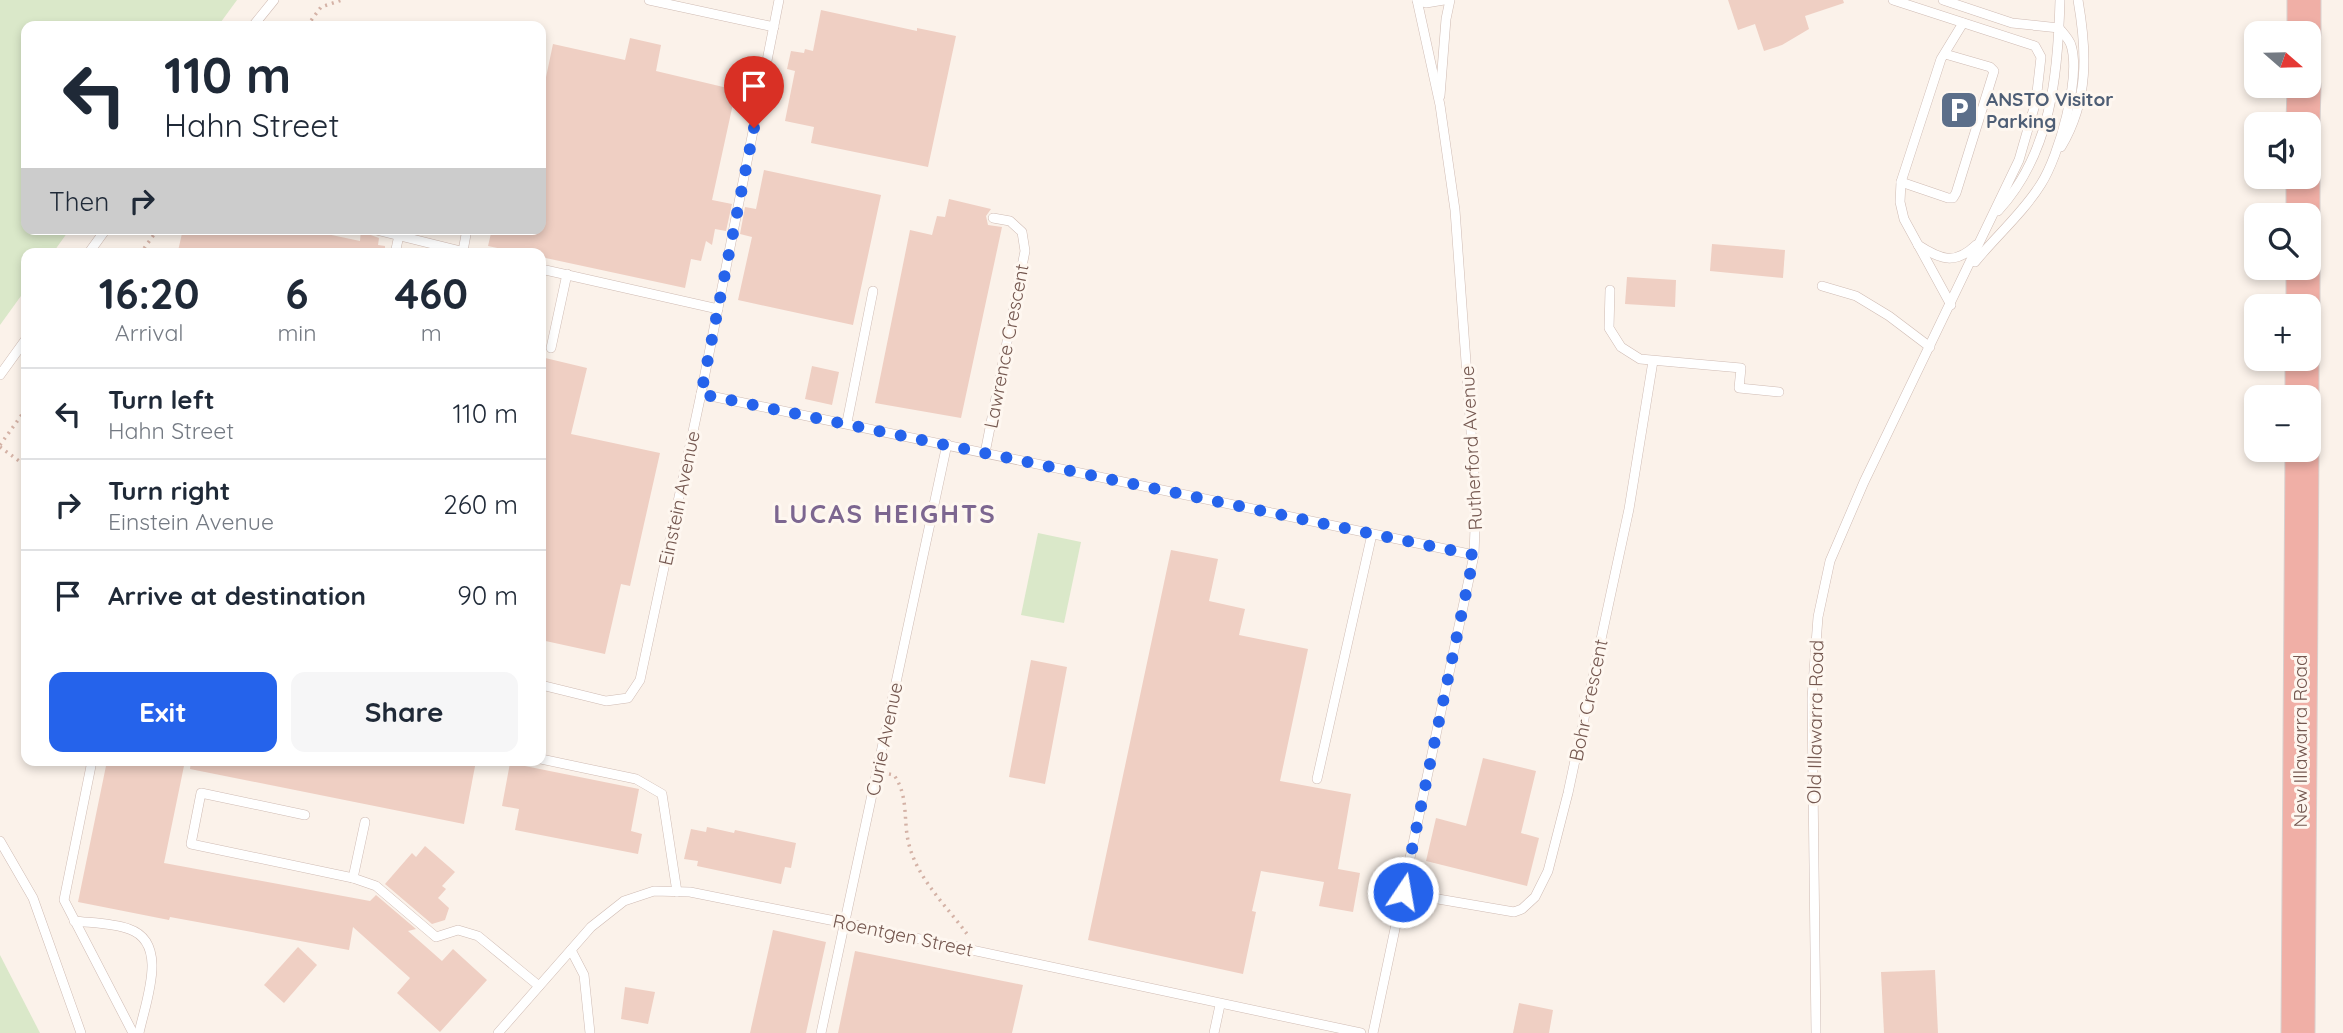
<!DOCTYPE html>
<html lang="en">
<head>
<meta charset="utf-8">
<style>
  :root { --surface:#fff; --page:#f6f6f7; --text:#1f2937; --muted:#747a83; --line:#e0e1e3; --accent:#2563eb }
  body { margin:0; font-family:Quicksand,sans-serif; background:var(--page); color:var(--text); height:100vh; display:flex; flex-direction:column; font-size:26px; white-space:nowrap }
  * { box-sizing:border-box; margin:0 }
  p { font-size:23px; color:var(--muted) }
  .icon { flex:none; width:38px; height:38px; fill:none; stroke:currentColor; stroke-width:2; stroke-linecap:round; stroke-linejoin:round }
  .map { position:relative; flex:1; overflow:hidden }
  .sheet { position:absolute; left:21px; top:248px; width:525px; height:518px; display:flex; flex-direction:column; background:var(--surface); border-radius:14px; box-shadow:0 4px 10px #0003 }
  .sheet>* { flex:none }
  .banner { position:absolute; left:21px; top:21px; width:525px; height:214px; border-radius:14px; box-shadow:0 4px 10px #0003; background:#fff; color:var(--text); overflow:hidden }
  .needle { width:46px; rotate:110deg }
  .buttons { position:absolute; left:2244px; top:21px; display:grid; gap:14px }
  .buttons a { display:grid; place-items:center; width:77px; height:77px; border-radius:14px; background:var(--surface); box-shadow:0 4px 10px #0003; font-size:35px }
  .pin { position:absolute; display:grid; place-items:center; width:60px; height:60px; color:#fff; margin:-72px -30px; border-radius:50% 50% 50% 0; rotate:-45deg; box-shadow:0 0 7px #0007 }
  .pin .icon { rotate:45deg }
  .me { position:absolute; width:77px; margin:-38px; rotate:12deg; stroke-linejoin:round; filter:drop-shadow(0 0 5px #0008) }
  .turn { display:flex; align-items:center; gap:24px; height:147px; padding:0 28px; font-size:32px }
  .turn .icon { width:91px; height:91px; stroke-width:2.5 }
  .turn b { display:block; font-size:49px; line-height:60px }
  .then { display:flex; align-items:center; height:66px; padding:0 28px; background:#0003; gap:14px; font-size:26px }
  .eta { display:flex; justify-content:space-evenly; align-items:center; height:119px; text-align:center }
  .eta b { font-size:42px; font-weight:800; line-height:49px }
  .button { display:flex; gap:14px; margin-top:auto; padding:14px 28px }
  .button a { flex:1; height:80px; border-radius:14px; background:var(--accent); color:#fff; font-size:28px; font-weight:800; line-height:80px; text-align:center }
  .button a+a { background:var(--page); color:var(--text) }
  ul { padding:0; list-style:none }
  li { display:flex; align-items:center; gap:21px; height:91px; padding:0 28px; border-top:2px solid var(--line) }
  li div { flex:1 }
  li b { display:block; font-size:26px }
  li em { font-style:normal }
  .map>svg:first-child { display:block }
  .green { fill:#dae8c9 }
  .building { fill:#efcfc3 }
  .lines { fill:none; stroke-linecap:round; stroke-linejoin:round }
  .lane-casing { stroke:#cfbbb3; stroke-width:10 }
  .highway-casing { stroke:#d8d0ce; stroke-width:35 }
  .path { stroke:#d4b2a6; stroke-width:3.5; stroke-dasharray:2 5; stroke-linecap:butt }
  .lane { stroke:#fff; stroke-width:9 }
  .highway { stroke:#f0afa6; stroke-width:33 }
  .route { stroke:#2563eb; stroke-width:12; stroke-dasharray:0 21.6 }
  .labels { text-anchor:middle; stroke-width:6; stroke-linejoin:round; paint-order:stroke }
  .service-label { font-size:19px; font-weight:bold; fill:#4e5e75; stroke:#fef7f0; text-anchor:start }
  .street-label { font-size:19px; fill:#74574f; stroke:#fef7f0 }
  .district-label { font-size:26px; font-weight:bold; letter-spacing:2px; fill:#7c6690; stroke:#fef7f0 }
</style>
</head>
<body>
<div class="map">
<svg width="2343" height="1033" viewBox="0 0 2343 1033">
  <rect width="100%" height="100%" fill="#fbf2ea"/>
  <g class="green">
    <path d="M0 0H237L218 26H26V229H70L52 254H26V289L0 325Z"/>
    <path d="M1038 533 1081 542 1064 623 1021 615Z"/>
    <path d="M0 955 40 1033H0Z"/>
  </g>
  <g class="building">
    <path d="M1728 0H1843L1844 3 1805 16 1809 29 1782 45 1764 51 1755 24 1738 30Z"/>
    <path d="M821 10 917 31V28L956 36 928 167 811 143 814 127 785 121 795 71 787 69 791 51 804 53 805 49 813 51Z"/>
    <path d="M630 38 661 45 656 71 736 90 712 200 732 204 726 231 715 229 712 245 706 241 701 261 691 259 685 288 541 257V254H525L488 246 492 229H541V101L553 44 625 60Z"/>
    <path d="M764 170 881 195 853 325 738 300 752 237 740 234 745 207 756 209Z"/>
    <path d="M949 199 991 209 986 216 988 225 1002 227 961 418 875 403 910 230 932 235 937 216 945 217Z"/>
    <path d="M183 229H303L360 241 361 229H365L368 234 379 238 378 245 385 246V254H190L178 251Z"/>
    <path d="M1712 244 1785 250 1783 278 1710 271Z"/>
    <path d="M1627 277 1676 280 1675 307 1625 304Z"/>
    <path d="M541 357 587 368 571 434 660 453 630 586 621 584 605 654 541 640Z"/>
    <path d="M812 366 839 372 832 405 805 399Z"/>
    <path d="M1171 550 1218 559 1209 601 1245 609 1239 635 1308 649 1280 781 1351 794 1338 869 1360 873 1353 912 1319 906 1324 882 1261 871 1252 911 1256 912 1243 974 1088 940Z"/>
    <path d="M1031 660 1067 667 1045 784 1009 777Z"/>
    <path d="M1483 758 1536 771 1521 833 1539 838 1527 886 1426 861 1436 818 1466 826Z"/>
    <path d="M107 761H185L164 863 370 901 376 895 416 929 408 931 442 961 453 949 487 980 440 1032 397 993 410 978 353 927 349 950 170 917 169 920 78 902Z"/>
    <path d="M191 761H476L464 824 190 769Z"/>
    <path d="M510 763 639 789 631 831 642 834 638 854 515 830 519 809 502 806Z"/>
    <path d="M707 827 734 833 735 830 796 843 791 868 785 867 781 884 697 866 698 861 684 859 691 829 706 832Z"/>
    <path d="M425 846 455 872 442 886 446 889 438 898 449 908 445 920 432 924 385 884 412 853 416 857Z"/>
    <path d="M773 930 826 942 806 1033H750Z"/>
    <path d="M298 947 317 965 284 1003 264 985Z"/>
    <path d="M855 951 1023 985 1012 1033H838Z"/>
    <path d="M1935 970 1938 1033H1884L1881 972Z"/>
    <path d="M625 987 655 992 648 1024 621 1019Z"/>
    <path d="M1519 1003 1553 1010 1549 1033H1513Z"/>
  </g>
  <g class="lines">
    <defs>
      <g id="lane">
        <path d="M649 0 774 27"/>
        <path d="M1417 0 1426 3 1444 0"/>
        <path d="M1943 0 2012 23 2059 28C2063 33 2069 39 2071 45 2081 78 2059 156 2041 184 2023 213 1996 236 1975 262"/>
        <path d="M253 26 274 0"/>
        <path d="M1440 96 1446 19 1450 0"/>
        <path d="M2061 147C2089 100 2087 52 2078 0"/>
        <path d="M1901 182 1948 198H1953L1956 193 1994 71 1990 67 1945 54"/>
        <path d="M1998 211C2051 153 2058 76 2060 0"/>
        <path d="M372 229 473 254"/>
        <path d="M1918 245C1941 260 1955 265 1976 245"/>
        <path d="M463 251 467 229"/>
        <path d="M88 254 106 229"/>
        <path d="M395 254 399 235"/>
        <path d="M541 269 718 309"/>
        <path d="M1822 286 1856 296 1889 316 1930 347"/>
        <path d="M1610 290 1609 328 1621 347 1640 359 1741 368 1739 388 1779 392"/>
        <path d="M1951 305 1904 219 1900 202 1901 182 1941 59 1963 23"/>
        <path d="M551 348 567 274"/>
        <path d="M0 375 26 339"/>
        <path d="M701 394 1474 555"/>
        <path d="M847 422 873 291"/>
        <path d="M985 453 1025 251 1022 232 1010 221 993 218"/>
        <path d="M541 685 606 701 628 698 640 680 701 394 779 0"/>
        <path d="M541 759 636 779 662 794 677 892"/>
        <path d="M92 761 64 900 133 1033"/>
        <path d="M1317 779 1372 534"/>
        <path d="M305 815 201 793 191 844 353 878 376 886 436 937 458 930 478 936 539 986"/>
        <path d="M0 841 33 898 81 1033"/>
        <path d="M353 878 365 822"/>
        <path d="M1403 893 1514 912 1522 909 1535 897 1548 871 1568 793 1629 509 1653 361"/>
        <path d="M74 921C92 923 113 923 129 929 170 943 145 1003 139 1033"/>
        <path d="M571 950 584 975 590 1033"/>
        <path d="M498 1033 591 927 624 901 654 891 690 892 845 923 1361 1033"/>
        <path d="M821 1033 947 444"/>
        <path d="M1214 1033 1220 1005"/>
        <path d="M1373 1033 1474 555 1476 500 1455 210 1440 105 1417 0"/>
        <path d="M1816 1033 1812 698 1818 617 1830 561 1864 482 2019 160 2036 101 2041 57 2035 46 1893 0"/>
      </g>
      <g id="highway">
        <path d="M2304 33V0"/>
        <path d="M2303 124 2304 86"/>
        <path d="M2303 215V177"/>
        <path d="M2303 306V268"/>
        <path d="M2302 397V359"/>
        <path d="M2298 1033 2302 450"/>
      </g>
    </defs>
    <use href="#lane" class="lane-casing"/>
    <use href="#highway" class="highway-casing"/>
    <g class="path">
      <path d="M307 26 321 7 342 0"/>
      <path d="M140 254 158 229"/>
      <path d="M0 445 26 409"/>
      <path d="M0 447 26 466"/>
      <path d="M889 774 894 775C910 798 902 823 910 848 919 880 948 908 967 934"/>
    </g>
    <use href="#lane" class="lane"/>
    <use href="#highway" class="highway"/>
  </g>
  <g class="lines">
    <path class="route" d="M754 128 701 394 1474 555 1403 892"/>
  </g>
  <defs>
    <symbol id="parking-square" viewBox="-11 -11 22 22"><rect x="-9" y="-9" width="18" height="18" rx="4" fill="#5c6f8a" stroke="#fef7f0"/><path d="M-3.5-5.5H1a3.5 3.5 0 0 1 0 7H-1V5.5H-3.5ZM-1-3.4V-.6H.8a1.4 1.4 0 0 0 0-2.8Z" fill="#fff"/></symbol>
  </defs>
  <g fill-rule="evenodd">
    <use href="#parking-square" x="1937" y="88" width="44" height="44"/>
  </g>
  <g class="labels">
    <g class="service-label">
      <text x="1986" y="106">ANSTO Visitor<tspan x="1986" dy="22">Parking</tspan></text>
    </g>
    <g class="street-label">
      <text transform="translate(1006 346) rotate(-79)" y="7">Lawrence Crescent</text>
      <text transform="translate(1471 448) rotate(-93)" y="7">Rutherford Avenue</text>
      <text transform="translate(679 498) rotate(-78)" y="7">Einstein Avenue</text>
      <text transform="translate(1588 700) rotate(-78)" y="7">Bohr Crescent</text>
      <text transform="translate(1815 722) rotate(-89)" y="7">Old Illawarra Road</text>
      <text transform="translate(884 739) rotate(-78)" y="7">Curie Avenue</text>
      <text transform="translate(2300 741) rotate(-90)" y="7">New Illawarra Road</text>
      <text transform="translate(903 935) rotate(12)" y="7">Roentgen Street</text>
    </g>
    <g class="district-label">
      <text x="885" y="523">LUCAS HEIGHTS</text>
    </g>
  </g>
</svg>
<div class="buttons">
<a><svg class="needle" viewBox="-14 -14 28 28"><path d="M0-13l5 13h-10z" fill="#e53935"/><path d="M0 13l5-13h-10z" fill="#747a83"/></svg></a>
<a><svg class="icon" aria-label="sound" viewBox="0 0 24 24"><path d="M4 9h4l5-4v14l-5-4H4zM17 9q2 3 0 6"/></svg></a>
<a><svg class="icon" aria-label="search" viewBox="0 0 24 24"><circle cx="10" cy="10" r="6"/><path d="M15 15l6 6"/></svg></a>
<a>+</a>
<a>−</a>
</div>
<div class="pin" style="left:754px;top:128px;background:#d93025"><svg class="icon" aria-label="arrive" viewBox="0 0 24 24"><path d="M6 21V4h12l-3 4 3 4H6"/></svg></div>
<svg class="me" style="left:1403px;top:892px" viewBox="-20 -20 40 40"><circle r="17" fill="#2563eb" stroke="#fff" stroke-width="3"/><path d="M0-11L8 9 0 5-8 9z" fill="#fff"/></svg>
<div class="banner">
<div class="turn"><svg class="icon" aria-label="left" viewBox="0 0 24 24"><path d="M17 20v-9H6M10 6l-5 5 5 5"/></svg><div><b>110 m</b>Hahn Street</div></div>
<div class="then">Then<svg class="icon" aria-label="right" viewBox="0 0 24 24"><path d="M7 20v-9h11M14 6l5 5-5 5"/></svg></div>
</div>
<section class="sheet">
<div class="eta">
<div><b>16:20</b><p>Arrival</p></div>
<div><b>6</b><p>min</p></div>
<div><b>460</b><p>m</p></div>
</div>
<ul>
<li><svg class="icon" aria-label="left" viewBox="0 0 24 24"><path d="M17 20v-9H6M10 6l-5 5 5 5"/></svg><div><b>Turn left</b><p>Hahn Street</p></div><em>110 m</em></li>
<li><svg class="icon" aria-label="right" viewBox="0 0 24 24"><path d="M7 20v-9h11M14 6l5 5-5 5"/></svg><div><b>Turn right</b><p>Einstein Avenue</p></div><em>260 m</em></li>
<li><svg class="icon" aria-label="arrive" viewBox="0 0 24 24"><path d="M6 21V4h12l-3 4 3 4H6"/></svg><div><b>Arrive at destination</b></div><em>90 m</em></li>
</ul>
<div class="button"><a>Exit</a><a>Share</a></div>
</section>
</div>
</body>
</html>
